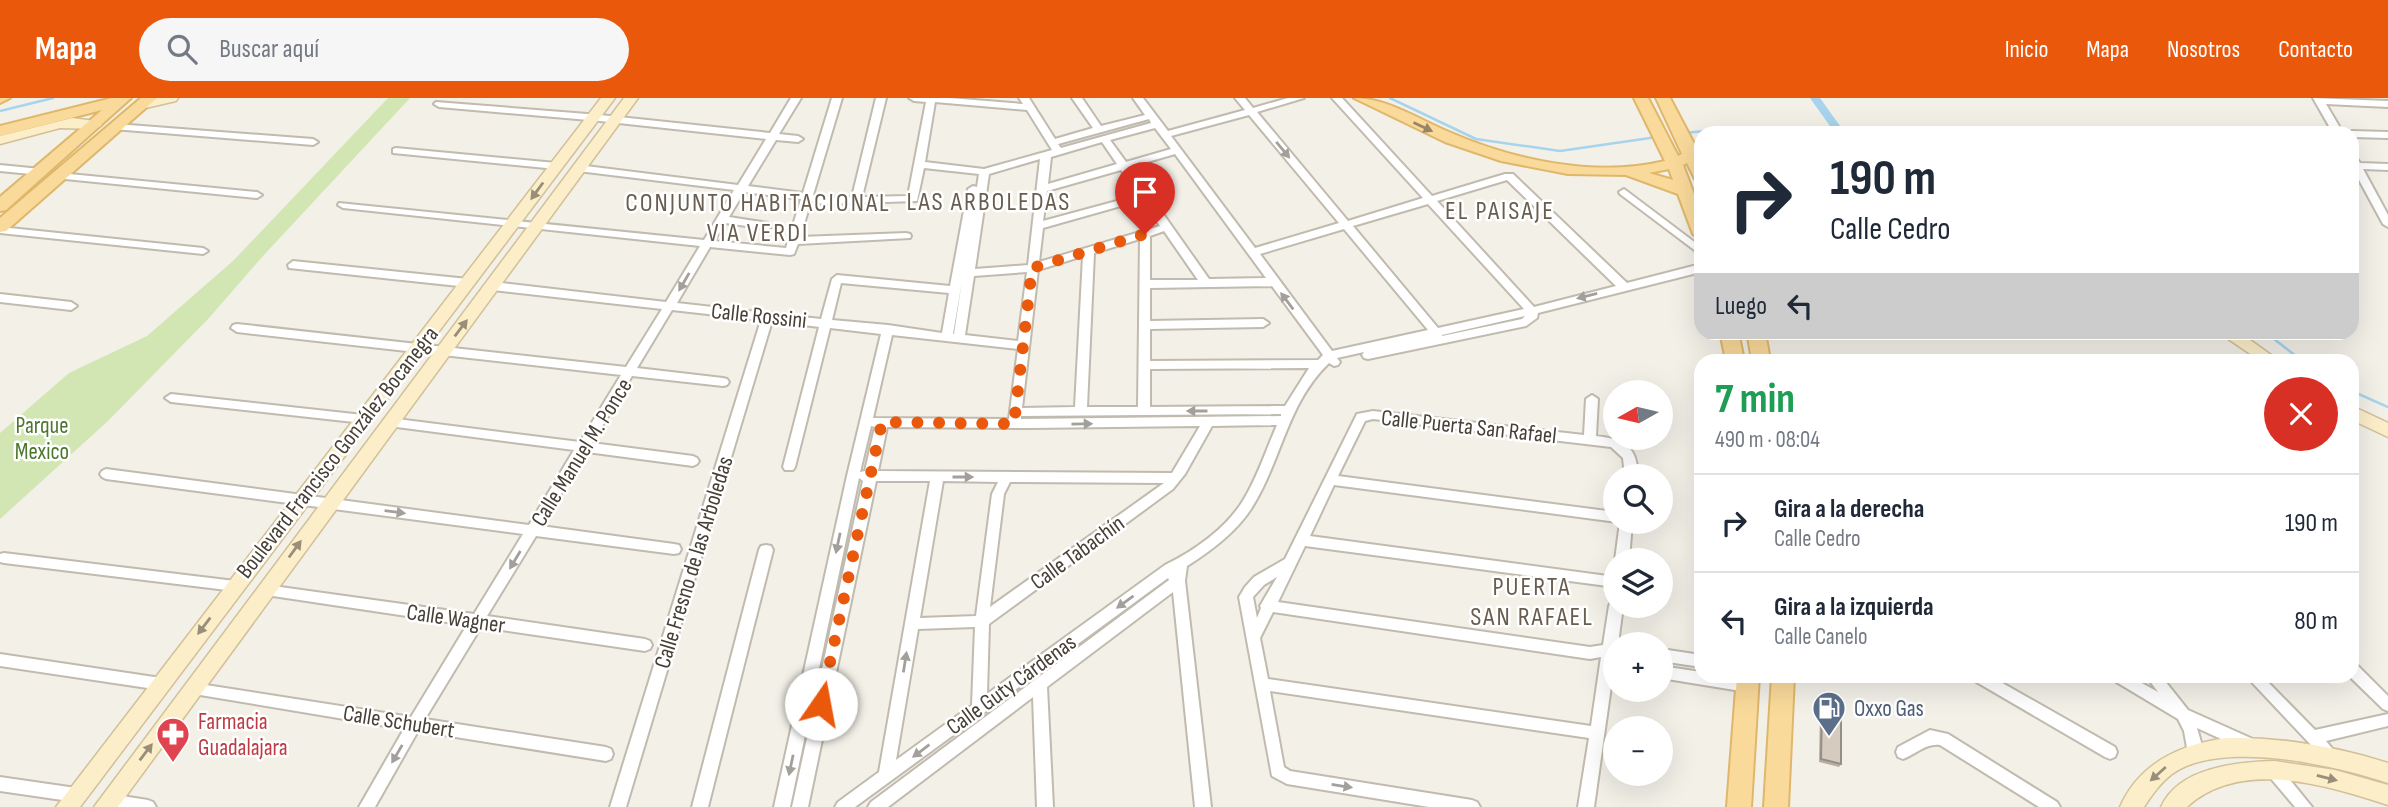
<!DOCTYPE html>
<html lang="es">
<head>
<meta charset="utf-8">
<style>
  :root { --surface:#fff; --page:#f6f6f7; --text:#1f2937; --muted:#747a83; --line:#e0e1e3; --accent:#ea580c }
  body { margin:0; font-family:"Sofia Sans Condensed",sans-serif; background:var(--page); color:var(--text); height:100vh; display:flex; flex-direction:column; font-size:26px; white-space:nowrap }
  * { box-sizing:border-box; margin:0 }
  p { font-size:23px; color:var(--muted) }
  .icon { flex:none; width:38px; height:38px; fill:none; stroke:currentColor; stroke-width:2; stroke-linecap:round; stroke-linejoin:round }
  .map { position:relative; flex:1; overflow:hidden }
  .side { position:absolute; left:1694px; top:256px; width:665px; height:329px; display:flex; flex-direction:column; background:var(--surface); border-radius:21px; box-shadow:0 7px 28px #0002 }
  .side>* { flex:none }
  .hud { position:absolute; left:1694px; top:28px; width:665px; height:214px; border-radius:21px; box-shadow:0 7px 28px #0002; background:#fff; color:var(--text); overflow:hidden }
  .needle { width:46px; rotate:262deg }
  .fabs { position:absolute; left:1603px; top:282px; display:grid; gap:14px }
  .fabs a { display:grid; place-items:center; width:70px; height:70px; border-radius:50%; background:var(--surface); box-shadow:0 7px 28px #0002; font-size:35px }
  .pin { position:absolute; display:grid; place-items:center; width:60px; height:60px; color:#fff; margin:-72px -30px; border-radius:50% 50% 50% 0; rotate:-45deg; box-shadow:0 0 7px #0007 }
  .pin .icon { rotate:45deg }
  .me { position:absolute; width:77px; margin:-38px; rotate:12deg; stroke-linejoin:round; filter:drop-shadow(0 0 5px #0008) }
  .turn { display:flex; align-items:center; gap:24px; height:147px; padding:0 21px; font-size:32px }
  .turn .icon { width:91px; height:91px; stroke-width:2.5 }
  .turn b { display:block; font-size:49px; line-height:60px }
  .then { display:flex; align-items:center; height:66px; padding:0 21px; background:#0003; gap:14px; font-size:26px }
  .round { display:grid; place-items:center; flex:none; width:74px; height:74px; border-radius:37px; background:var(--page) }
  .summary { display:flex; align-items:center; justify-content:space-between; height:119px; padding:0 21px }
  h1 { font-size:42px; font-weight:700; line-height:52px; color:#1e9e55 }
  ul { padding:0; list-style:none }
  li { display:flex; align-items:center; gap:21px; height:98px; padding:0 21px; border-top:2px solid var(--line) }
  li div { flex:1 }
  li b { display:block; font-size:26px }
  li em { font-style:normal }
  header { display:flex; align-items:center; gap:42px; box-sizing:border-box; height:98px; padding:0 35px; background:var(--accent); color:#fff }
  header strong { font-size:33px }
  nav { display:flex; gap:38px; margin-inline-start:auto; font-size:24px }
  .search { width:490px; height:63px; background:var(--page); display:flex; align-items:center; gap:18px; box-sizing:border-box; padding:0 24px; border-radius:38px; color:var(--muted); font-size:26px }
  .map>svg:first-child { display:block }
  .green { fill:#d1e6b3 }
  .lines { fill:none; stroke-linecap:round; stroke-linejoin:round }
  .stream { stroke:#a7d4ed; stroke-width:2.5 }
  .canal { fill:#a7d4ed; fill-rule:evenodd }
  .street-casing { stroke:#c1baae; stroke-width:4 }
  .secondary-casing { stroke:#d1c099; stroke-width:3 }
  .primary-casing { stroke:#dfb76b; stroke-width:4 }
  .street { fill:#fff; fill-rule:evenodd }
  .secondary { fill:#fceec9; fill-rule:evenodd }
  .primary { fill:#fada9b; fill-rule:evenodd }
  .wall { fill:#b7afa3 }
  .building { fill:#d5cbbe; stroke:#958e85; stroke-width:2 }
  .oneway { fill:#988564 }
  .oneway2 { fill:#a3a09b }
  .oneway3 { fill:#988e79 }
  .route { stroke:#ea580c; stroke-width:12; stroke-dasharray:0 21.6 }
  .labels { text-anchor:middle; stroke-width:5; stroke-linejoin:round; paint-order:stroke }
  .street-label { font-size:23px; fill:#474037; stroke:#fff }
  .park-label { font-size:23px; fill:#4c762d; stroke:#fff }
  .service-label { font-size:23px; fill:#4e5e75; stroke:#fff; text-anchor:start }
  .health-label { font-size:23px; fill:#be3a42; stroke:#fff; text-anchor:start }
  .quarter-label { font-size:26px; letter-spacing:2px; fill:#695d4f; stroke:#fff }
</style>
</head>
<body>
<header>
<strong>Mapa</strong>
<div class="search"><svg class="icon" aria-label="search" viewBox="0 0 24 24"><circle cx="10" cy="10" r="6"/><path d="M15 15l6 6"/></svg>Buscar aquí</div>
<nav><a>Inicio</a><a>Mapa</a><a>Nosotros</a><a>Contacto</a></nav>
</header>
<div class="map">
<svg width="2388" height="709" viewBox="0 0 2388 709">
  <rect width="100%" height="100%" fill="#f3f0e8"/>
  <path class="green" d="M388 0H410L263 158 209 220 108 323 0 421V335L69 275 147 238 234 162Z"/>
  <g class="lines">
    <g class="stream">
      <path d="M1390 0 1476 41 1560 53 1657 39"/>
      <path d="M0 13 53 0"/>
      <path d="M1685 35 1714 32 1745 35"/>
      <path d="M2265 234 2301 262"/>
      <path d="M2352 293 2388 309"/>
    </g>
    <path class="canal" d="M1810 0H1820L1845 35H1835Z"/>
    <defs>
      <g id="street">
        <path d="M791 0H801L779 36 798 38 803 41 798 44 776 42 748 88 803 95 832 0H842L813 97 823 100 852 99 876 0H886L862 99 908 98 926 4 914 3 909 0H950L1023 6 1019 0H1029L1055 41 1093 30 1072 0H1082L1101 28 1145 17 1133 0H1143L1168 33 1245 12 1235 0H1245L1253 10 1288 0H1304L1257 14 1348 123 1423 100 1332 0H1342L1432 98 1505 76H1513L1627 185 1701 166V174L1538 215 1537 220 1526 228 1368 261 1364 260 1362 257 1364 254 1337 260 1340 264 1338 267 1334 268 1329 265C1287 305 1282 362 1251 411 1236 434 1211 453 1187 468L1185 483 1211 709H1195L1173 494 1047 589 1053 709H1037L1033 599 888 709H868L871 704 1169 482 1168 480 855 709H835L838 704 879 674 930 383H876L808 709H792L863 383 859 380 790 709H774L847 378 881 236 830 230 795 369 793 372H785L783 369 819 229 772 223 626 709H610L761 222 672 212 637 270 723 280 727 281 729 284 727 287 723 288 632 278 592 345 693 358 697 360 699 363 697 366 693 368 587 354 541 428 674 446 679 447 681 451 679 455 674 456 536 438 487 518 645 541 650 543 652 547 650 551 645 553 481 529 425 621 606 649 611 651 613 656 611 661 606 663 418 633 375 709H359L404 631 188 595 186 591 188 587 193 585 411 619 467 527 266 497 261 496 259 492 261 488 266 487 474 516 523 436 106 381 102 379 100 376 102 373 106 371 529 427 574 352 389 328 385 327 383 324 385 321 389 320 580 344 621 277 237 234 231 230 233 227 237 226 626 269 662 211 493 192 488 188 493 184 666 204 700 148 343 110 338 107 339 105 704 142 734 92 578 73 573 70 578 67 738 87 766 41 600 23 439 9 434 6 436 4 600 17 770 35ZM935 4 1027 12 1052 52 984 71 925 64ZM1249 17 1339 125 1255 150 1171 38ZM1149 21 1151 25 1061 50 1058 46ZM1155 30 1171 51 1126 64 1110 42ZM1102 44 1117 66 1048 86 1051 59ZM1175 56 1266 180 1209 181 1130 69ZM1040 61 1028 167 975 171 989 76ZM924 70 979 76 977 89 973 88 968 91 950 188 837 177 832 181 821 221 677 205 710 149 790 157 794 156 798 146 910 140 911 138 910 136 906 135 800 139 811 103 823 106 917 103ZM1121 72 1139 97 1043 123 1047 93ZM1507 82 1616 188 1534 209 1437 103ZM744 94 801 101 786 150 714 143 725 125 768 131 773 128 768 125 729 119ZM1142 102 1160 128 1039 164 1043 130ZM1428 106 1524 211 1438 230 1353 128ZM1344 131 1428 232 1332 253 1260 156ZM1164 133 1198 182H1150V138ZM1140 141 1138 309H1087L1094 155ZM1083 158 1075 309 1022 310 1038 172ZM1027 174 1018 243 965 237 974 178ZM962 183 954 236H953ZM841 185 949 195 942 235 888 227 832 222ZM1272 188 1323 257 1318 262 1150 263V231L1263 229 1269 225 1263 221 1150 223V190ZM1525 218 1522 221 1442 238V237ZM892 237 1018 251 1009 321 873 320ZM1309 270 1285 308 1150 309V271ZM1281 316V318L1021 321V318ZM1277 327C1266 352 1258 378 1244 401 1227 430 1194 453 1165 467L987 596 989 526 1173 391 1185 376 1212 328ZM871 328 875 329 865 373 860 374ZM1200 328 1172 375 878 373 887 329 1030 330ZM943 383 998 384 992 396 976 518 920 520ZM1010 384 1164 385 990 509 1004 396ZM975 529 972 607 896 662 918 531Z"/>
        <path d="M2313 0 2388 3V9L2326 6 2343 35H2333Z"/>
        <path d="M116 26 313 41 318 44 313 47 113 31 111 29Z"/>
        <path d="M2352 33 2388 34V40L2352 39V35H2348Z"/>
        <path d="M396 50 556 65 561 68 556 71 393 55V51Z"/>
        <path d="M2352 57 2355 58 2360 65 2388 66V72L2363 71 2388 117V129L2383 126 2352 69Z"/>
        <path d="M0 67 41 71 46 74 41 77 0 73Z"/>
        <path d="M59 75 257 94 262 97 257 100 55 80 54 78Z"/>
        <path d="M1624 91 1701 149V157L1620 96 1619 94Z"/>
        <path d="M0 129 203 150 208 153 203 156 0 135Z"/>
        <path d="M293 163 468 181 473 185 468 189 289 170 288 167Z"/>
        <path d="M0 196 71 204 77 208 71 212 0 204Z"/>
        <path d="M171 296 363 317 369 321 363 325 171 304 165 300Z"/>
        <path d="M1592 297 1598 301 1596 338C1622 341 1639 348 1637 378H1625L1623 360 1611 349 1373 321 1365 323 1338 378 1615 414 1617 424 1334 387 1310 438 1615 479V489L1305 448 1278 504 1590 549 1603 547 1609 508 1611 504 1615 503V508H1623L1618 546H1615V560L1594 709H1578L1589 640 1270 593 1284 669 1290 673 1472 702 1477 704 1480 709H1429L1287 686 1272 678 1239 499 1245 489 1254 479 1285 461 1357 316 1373 313 1584 337 1586 301ZM1277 479 1260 508 1261 510 1257 520 1253 499 1264 487ZM1273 514 1590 561 1601 559 1591 628 1268 581 1260 540Z"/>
        <path d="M1620 424H1632L1629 462H1615Z"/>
        <path d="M766 447 771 448 773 452 708 709H692L759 452 761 448Z"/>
        <path d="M4 455 235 483 240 484 242 488 240 492 235 493 4 465 0 464V456Z"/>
        <path d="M1661 551 1701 557V569L1661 563Z"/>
        <path d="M0 556 161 580 166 582 168 586 166 590 161 592 0 568Z"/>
        <path d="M2352 565 2357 567 2388 598V613L2383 611 2349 578H2352Z"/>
        <path d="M1661 568 1701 574V578C1718 578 1736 578 1752 584L1754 588 1752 592 1747 594 1661 580Z"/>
        <path d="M1971 578H1990L2115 649 2117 654 2115 659 2110 661 2105 659 1973 582Z"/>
        <path d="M2111 578H2129L2158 594 2146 578H2161L2188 612 2255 642 2257 647 2255 652 2250 654 2245 652 2197 630 2201 644V656L2199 661 2194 663 2189 661 2184 633 2178 621 2113 582Z"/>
        <path d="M2246 578H2262L2315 632 2388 616V628L2326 643 2340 660 2338 665 2333 667 2328 665Z"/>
        <path d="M1930 632 1948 636 2057 704 2060 709H2039L1940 647C1926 645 1916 656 1903 661L1898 659 1896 654 1898 649Z"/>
        <path d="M2273 665 2278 667 2312 709H2295L2268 677 2266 672 2268 667Z"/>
        <path d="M0 679 76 690 81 692 83 697 81 702 76 704 0 693Z"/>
        <path d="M109 696 148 702 153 704 156 709H106L101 703 104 698Z"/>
      </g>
      <g id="secondary">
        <path d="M154 0H178L176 3 141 11 134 7Z"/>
        <path d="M601 0H615L80 709H56Z"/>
        <path d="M624 0H638L118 709H94Z"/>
        <path d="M72 20 95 23 102 27 95 31 60 30 0 46V38Z"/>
        <path d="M2218 234H2239L2278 262H2259Z"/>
        <path d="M2352 308 2388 325V339L2352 322Z"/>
        <path d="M2227 640C2280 639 2337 649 2388 665V685C2334 667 2220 641 2172 676 2160 685 2152 697 2144 709H2120C2140 664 2181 646 2227 640Z"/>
        <path d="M2275 663 2335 672 2388 687V707C2327 687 2240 660 2187 709H2161C2179 669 2237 664 2275 663Z"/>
      </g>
      <g id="primary">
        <path d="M0 0H10L0 5Z"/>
        <path d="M112 0H131L6 112 0 113V99L102 12 0 38V28Z"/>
        <path d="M141 0H157L6 133 0 134V120Z"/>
        <path d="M1354 0C1387 0 1418 21 1449 34 1513 62 1595 80 1665 63L1634 0H1648L1678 58 1682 56 1656 0H1670L1700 57 1701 83 1695 81 1687 65 1683 67 1701 115V141L1693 136 1678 96 1626 77 1568 76 1501 63 1445 44ZM1669 71 1673 82 1649 75Z"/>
        <path d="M1720 234H1738L1744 262H1726Z"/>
        <path d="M1747 234H1765L1770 262H1752Z"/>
        <path d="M1737 578H1759L1751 709H1727Z"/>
        <path d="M1772 578H1794L1788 709H1764Z"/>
      </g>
    </defs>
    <use href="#street" class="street-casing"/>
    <use href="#secondary" class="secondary-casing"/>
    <use href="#primary" class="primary-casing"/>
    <use href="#street" class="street"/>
    <use href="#secondary" class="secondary"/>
    <use href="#primary" class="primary"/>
  </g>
  <path class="wall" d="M1822 608 1841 666 1839 669 1819 664 1820 611Z"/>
  <path class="building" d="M1822 608 1841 613V666L1821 661Z"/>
  <defs><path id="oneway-solid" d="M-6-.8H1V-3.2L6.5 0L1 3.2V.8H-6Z" transform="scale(1.75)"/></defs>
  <use class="oneway" href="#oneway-solid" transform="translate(1423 29) rotate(25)"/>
  <g class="oneway2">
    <use href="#oneway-solid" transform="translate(1283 52) rotate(50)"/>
    <use href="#oneway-solid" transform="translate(684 184) rotate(120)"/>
    <use href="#oneway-solid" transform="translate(1587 198) rotate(166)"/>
    <use href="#oneway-solid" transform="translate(1287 203) rotate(-127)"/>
    <use href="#oneway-solid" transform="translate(1197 313) rotate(180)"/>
    <use href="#oneway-solid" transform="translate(1082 326) rotate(-1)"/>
    <use href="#oneway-solid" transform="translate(963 379)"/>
    <use href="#oneway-solid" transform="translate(395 414) rotate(7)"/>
    <use href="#oneway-solid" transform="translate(838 445) rotate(102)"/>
    <use href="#oneway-solid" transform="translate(515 462) rotate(121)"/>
    <use href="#oneway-solid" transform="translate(1125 504) rotate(144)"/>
    <use href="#oneway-solid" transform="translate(905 564) rotate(-81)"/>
    <use href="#oneway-solid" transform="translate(921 653) rotate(143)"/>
    <use href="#oneway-solid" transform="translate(397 656) rotate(120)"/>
    <use href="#oneway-solid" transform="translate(791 667) rotate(102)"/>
    <use href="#oneway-solid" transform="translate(1342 688) rotate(9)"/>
  </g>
  <g class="oneway3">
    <use href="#oneway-solid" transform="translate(537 93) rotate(126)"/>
    <use href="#oneway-solid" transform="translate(461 230) rotate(-53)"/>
    <use href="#oneway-solid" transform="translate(295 451) rotate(-54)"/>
    <use href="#oneway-solid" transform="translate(204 528) rotate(127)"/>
    <use href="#oneway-solid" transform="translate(146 654) rotate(-53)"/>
    <use href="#oneway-solid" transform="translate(2158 676) rotate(138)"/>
    <use href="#oneway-solid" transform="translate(2327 680) rotate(14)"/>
  </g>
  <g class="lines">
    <path class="route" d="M821 606 882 324 1014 326 1032 170 1145 136"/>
  </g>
  <defs>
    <symbol id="fuel-pin" viewBox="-11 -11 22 30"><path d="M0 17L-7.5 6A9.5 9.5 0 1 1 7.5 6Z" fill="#5c6f8a" stroke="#fff"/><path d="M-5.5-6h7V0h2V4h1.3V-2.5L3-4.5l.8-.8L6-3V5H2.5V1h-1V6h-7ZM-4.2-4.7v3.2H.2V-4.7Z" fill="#fff"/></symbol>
    <symbol id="pharmacy-pin" viewBox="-11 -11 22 30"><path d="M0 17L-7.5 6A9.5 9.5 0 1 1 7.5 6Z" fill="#e0444e" stroke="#fff"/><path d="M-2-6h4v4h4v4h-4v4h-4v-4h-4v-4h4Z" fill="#fff"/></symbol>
  </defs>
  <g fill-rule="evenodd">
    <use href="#fuel-pin" x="1810" y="591" width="38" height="52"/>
    <use href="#pharmacy-pin" x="154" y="617" width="38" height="52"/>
  </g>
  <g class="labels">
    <g class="street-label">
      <text transform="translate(759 217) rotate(6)" y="8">Calle Rossini</text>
      <text transform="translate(1469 328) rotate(6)" y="8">Calle Puerta San Rafael</text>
      <text transform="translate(337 354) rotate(-52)" y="8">Boulevard Francisco González Bocanegra</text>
      <text transform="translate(581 354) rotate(-58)" y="8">Calle Manuel M. Ponce</text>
      <text transform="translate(1077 454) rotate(-36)" y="8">Calle Tabachín</text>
      <text transform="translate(693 464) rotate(-73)" y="8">Calle Fresno de las Arboledas</text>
      <text transform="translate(456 520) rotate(8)" y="8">Calle Wagner</text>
      <text transform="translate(1011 586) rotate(-36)" y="8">Calle Guty Cárdenas</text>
      <text transform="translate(399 623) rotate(9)" y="8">Calle Schubert</text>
    </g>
    <g class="park-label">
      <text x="42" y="335">Parque<tspan x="42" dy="26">Mexico</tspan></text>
    </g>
    <g class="service-label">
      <text x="1854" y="618">Oxxo Gas</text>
    </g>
    <g class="health-label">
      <text x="198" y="631">Farmacia<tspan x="198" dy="26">Guadalajara</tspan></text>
    </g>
    <g class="quarter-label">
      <text x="989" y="112">LAS ARBOLEDAS</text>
      <text x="758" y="113">CONJUNTO HABITACIONAL<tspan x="758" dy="30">VIA VERDI</tspan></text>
      <text x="1500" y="121">EL PAISAJE</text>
      <text x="1532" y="497">PUERTA<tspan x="1532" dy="30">SAN RAFAEL</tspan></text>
    </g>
  </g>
</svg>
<div class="fabs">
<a><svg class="needle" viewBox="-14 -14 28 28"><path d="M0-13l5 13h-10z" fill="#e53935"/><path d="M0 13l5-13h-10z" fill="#747a83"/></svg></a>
<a><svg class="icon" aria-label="search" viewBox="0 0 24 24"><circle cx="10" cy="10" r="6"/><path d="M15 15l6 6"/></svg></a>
<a><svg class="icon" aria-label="layers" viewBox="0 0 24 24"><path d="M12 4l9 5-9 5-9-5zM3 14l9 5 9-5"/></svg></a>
<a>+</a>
<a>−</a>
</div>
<div class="pin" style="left:1145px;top:136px;background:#d93025"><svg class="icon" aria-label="arrive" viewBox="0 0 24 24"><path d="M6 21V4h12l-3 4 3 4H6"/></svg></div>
<svg class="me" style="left:821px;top:606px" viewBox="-20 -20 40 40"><circle r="19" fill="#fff"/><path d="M0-13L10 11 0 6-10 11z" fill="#ea580c"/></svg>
<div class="hud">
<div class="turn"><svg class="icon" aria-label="right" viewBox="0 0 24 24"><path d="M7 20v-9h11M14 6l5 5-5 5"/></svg><div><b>190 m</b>Calle Cedro</div></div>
<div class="then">Luego<svg class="icon" aria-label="left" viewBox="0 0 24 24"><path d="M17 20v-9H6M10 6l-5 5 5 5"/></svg></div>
</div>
<section class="side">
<div class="summary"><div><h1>7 min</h1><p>490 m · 08:04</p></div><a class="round" style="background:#d93025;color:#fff"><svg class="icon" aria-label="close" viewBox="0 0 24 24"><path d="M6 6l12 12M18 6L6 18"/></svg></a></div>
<ul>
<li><svg class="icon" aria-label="right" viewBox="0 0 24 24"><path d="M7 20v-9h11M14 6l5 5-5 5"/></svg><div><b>Gira a la derecha</b><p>Calle Cedro</p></div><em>190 m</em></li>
<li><svg class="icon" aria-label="left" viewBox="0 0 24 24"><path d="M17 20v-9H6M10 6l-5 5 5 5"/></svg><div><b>Gira a la izquierda</b><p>Calle Canelo</p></div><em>80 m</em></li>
</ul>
</section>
</div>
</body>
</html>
